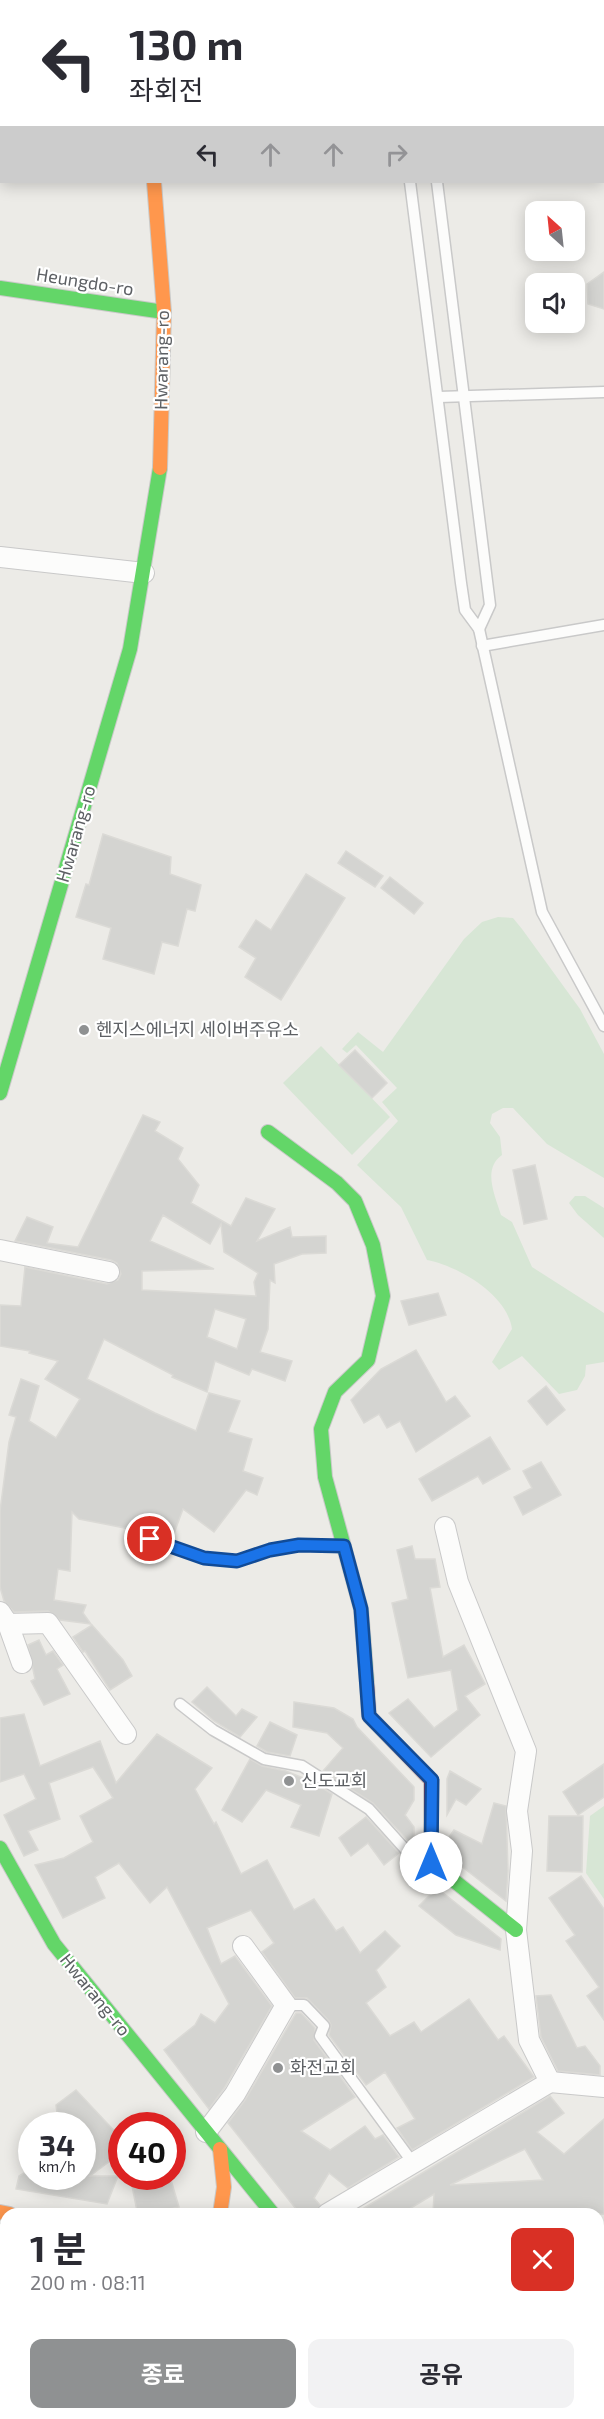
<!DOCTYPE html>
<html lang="ko">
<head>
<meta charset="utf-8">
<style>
  :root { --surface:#fff; --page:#f2f2f3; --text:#2b2b33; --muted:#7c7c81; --accent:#8f9192 }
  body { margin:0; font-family:"Exo 2","Noto Sans KR",sans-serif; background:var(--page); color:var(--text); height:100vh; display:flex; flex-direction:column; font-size:22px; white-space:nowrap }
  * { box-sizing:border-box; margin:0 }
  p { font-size:20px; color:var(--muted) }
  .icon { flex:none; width:33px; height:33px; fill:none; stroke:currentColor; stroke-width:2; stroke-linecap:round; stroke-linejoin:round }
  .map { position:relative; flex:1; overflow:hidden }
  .panel { position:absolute; left:0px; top:2208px; width:604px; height:212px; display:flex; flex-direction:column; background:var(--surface); border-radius:18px 18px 0 0; box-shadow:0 3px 15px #0003 }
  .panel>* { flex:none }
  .banner { position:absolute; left:0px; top:0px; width:604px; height:183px; box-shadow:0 3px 15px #0003; background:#fff; color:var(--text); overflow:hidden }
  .needle { width:39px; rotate:333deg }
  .tools { position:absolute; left:525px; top:201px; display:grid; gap:12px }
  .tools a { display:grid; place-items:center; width:60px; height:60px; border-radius:12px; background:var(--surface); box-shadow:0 3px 15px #0003; font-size:30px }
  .speed { position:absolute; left:18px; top:2112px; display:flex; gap:12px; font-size:30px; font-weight:700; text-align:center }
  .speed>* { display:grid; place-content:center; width:78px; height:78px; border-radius:50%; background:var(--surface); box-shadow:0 3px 15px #0003; line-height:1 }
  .speed small { font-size:15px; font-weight:400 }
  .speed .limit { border:9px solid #d22; background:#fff; color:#111 }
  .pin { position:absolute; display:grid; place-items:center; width:51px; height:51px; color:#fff; margin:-26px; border:3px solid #fff; border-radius:50%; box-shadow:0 2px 6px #0007 }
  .me { position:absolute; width:66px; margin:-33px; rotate:0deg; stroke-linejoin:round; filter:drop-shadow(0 0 4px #0008) }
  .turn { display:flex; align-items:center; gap:21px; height:126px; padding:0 30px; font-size:27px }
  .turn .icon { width:78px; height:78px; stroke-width:2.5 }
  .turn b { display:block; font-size:42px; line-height:51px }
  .lanes { display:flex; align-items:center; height:57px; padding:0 30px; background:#0003; justify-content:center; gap:30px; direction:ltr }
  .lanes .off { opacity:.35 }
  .round { display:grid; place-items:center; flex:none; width:63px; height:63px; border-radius:12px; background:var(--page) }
  .head { display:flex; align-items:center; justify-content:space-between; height:102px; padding:0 30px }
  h1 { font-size:36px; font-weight:700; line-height:45px }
  .cta { display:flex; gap:12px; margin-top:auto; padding:12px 30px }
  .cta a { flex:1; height:69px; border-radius:12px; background:var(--accent); color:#fff; font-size:24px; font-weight:700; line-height:69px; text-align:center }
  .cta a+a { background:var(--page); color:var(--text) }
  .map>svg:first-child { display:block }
  .green { fill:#d7e6d5 }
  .building { fill:#d4d4d1; stroke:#dbdad6; stroke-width:1.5; fill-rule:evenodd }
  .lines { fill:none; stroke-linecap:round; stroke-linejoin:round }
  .lane-casing { stroke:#c9c9c9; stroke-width:13 }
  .street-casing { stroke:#c9c9c9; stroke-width:22 }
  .fast-casing { stroke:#c9c9c8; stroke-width:16 }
  .slow-casing { stroke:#c9c9c8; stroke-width:16 }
  .jam-casing { stroke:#c9c9c8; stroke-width:16 }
  .lane { stroke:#fcfcfb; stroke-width:10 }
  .street { stroke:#fcfcfb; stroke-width:20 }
  .fast { stroke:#63d668; stroke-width:14 }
  .slow { stroke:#ff974d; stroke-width:14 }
  .jam { stroke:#b3261e; stroke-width:14 }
  .route-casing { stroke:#114b97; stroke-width:15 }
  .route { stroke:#1a73e8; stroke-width:10 }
  .poi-dot { fill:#8f9192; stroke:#fff; stroke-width:2 }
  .labels { text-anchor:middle; stroke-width:4.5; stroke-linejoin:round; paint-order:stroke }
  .street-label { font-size:18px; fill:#5d6064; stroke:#fff }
  .poi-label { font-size:18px; fill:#5d6064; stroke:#fff; text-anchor:start }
</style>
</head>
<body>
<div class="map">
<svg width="604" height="2419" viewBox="0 0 604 2419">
  <rect width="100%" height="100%" fill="#ecebe7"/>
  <g class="green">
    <path d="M498 917 513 918 522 929 580 1009 604 1054V1178L547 1144 513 1108H503L492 1114 490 1123 500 1137 502 1155C482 1169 495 1195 501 1215L512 1222 532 1267 604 1313V1362L586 1365 585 1376 577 1390 559 1394 522 1356 499 1370 492 1362 512 1329C507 1294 458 1266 427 1260L401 1207 357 1165 398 1121 382 1102 397 1088 356 1045 347 1053 342 1049 358 1032 383 1052 464 939 482 922Z"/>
    <path d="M321 1046 390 1117 352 1155 283 1083Z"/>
    <path d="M575 1196H585L604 1208V1238L578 1215 569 1203Z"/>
    <path d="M604 1806V1899L586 1873 590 1816Z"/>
  </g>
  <g class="building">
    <path d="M604 272V309L588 304 587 284Z"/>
    <path d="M103 834 171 857 170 874 201 885 195 911 187 909 178 946 162 942 154 974 103 959 111 928 76 917 86 884 89 885Z"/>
    <path d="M346 851 383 876 375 887 338 863Z"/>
    <path d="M306 874 345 898 281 1000 245 977 256 958 239 947 256 920 271 930Z"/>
    <path d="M390 877 423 903 414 914 381 888Z"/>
    <path d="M355 1050 387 1083 372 1098 339 1065Z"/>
    <path d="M143 1115 160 1122 155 1131 183 1148 178 1159 199 1185 191 1203 231 1226 246 1198 275 1209 257 1241 290 1227 292 1237 326 1236V1253L302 1254 274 1264 275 1283 270 1280 268 1329 260 1352 292 1361 285 1381 252 1369 249 1375 215 1361 207 1392 172 1377 173 1375 104 1339 87 1379 155 1413 196 1431 209 1393 240 1401 228 1432 252 1439 243 1471 263 1478 257 1495 246 1490 214 1532 183 1509 172 1539 130 1527V1529L79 1519 72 1512 70 1571 58 1569 54 1600 86 1605 83 1613 91 1624 60 1620 48 1611 14 1612 4 1601 0 1587V1511L9 1442 16 1417 9 1415 21 1379 39 1386 29 1421 56 1438 80 1399 45 1379 58 1361 29 1353 30 1351 0 1346V1305L21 1306 25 1267 107 1284 118 1280 121 1274 117 1263 111 1260 15 1241 27 1217 53 1227 47 1243 78 1247ZM163 1215 210 1244 221 1224 224 1252 258 1273 254 1282 256 1296 142 1290V1271L214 1269 150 1241ZM215 1309 246 1319 237 1349 207 1337Z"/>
    <path d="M535 1165 547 1219 524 1224 513 1170Z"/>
    <path d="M438 1293 446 1315 409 1325 401 1301Z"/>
    <path d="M416 1350 446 1402 455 1396 470 1416 416 1452 400 1421 387 1428 379 1414 364 1423 351 1400 381 1369Z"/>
    <path d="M546 1386 565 1410 547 1425 528 1401Z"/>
    <path d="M490 1437 510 1469 483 1484 478 1476 432 1501 419 1479Z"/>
    <path d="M541 1462 561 1495 523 1515 514 1497 532 1488 523 1471Z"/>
    <path d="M412 1546 415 1559H435L440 1587 430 1588 443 1657 464 1645 485 1684 465 1696 480 1715 431 1757 389 1713 408 1699 434 1728 458 1710 451 1670 408 1678 392 1603 408 1599 397 1550Z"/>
    <path d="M92 1625 123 1660 132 1676 110 1690 85 1651 83 1652 73 1637Z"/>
    <path d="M39 1640 46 1655 53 1651 63 1665 57 1669 70 1694 44 1705 31 1681 35 1679 28 1645Z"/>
    <path d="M207 1687 236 1716 242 1709 257 1717 240 1737 214 1721 192 1702Z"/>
    <path d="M294 1702 334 1708 353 1719 357 1727 414 1787V1800L405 1815 414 1827V1843L412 1845 373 1803 323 1771 343 1748 327 1733 293 1727Z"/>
    <path d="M24 1714 40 1766 100 1741 116 1783 157 1734 212 1768 195 1789 214 1824 216 1822 241 1874 267 1860 294 1910 314 1899 336 1931 343 1927 360 1953 385 1931 400 1946 376 1970 386 1987 366 2003 390 2036 414 2022 421 2032 469 1999 498 2040 504 2036 534 2077 412 2150 397 2128 415 2119 385 2072 366 2085 329 2035 331 2025 329 2021 307 1998H295L262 1952 274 1943 251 1910 207 1928 221 1964 235 1956 272 2006 225 2087 209 2109 164 2050 195 2025 201 2014 215 2023 229 2004 167 1887 150 1903 119 1863 95 1877 105 1898 63 1918 35 1865 64 1858 93 1842 80 1816 113 1798 93 1767 49 1783 60 1819 28 1831 38 1850 24 1856 4 1815 36 1799 24 1774 0 1782V1718Z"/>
    <path d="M270 1722 297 1735 290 1756 267 1752 257 1746Z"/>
    <path d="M250 1759 262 1766 286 1771 313 1782 332 1794 319 1836 291 1827 301 1805 266 1790 242 1822 222 1810Z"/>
    <path d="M604 1764V1797L578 1815 563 1792Z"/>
    <path d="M450 1771 481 1789 466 1805 456 1799 447 1815V1779Z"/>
    <path d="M494 1803 506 1806 508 1871 506 1901 447 1855V1840L454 1830 482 1844Z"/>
    <path d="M549 1816H583L582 1872 547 1871Z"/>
    <path d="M366 1817 399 1853 384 1865 368 1843 351 1856 339 1838Z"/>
    <path d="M581 1876 604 1909V2020L587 1996 599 1987 566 1941 575 1935 549 1898Z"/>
    <path d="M437 1888 501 1939 500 1950 456 1935 419 1906Z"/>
    <path d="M551 1995 577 2048 585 2046 600 2066V2075L558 2071 541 2037 536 1996Z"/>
    <path d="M296 2013H301L315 2028 314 2040 355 2097 301 2131 330 2150 365 2126 375 2139 383 2135 399 2157 348 2188 329 2173 314 2198 320 2205 315 2214H300L228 2123 245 2100Z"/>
    <path d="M76 2090 122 2139V2152L90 2176H118L107 2204 16 2189 19 2176 32 2168V2176H82V2126H61L58 2121 56 2105Z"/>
    <path d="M550 2096 564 2113 537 2132 564 2154 604 2119V2214H433L434 2194 401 2214H354ZM525 2149 543 2180 450 2185Z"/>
    <path d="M130 2176H161L162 2182 171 2180 179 2207 164 2210 137 2211Z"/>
  </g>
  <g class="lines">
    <defs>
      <g id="lane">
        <path d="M387 0V2"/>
        <path d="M413 0V2"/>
        <path d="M212 2 214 0"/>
        <path d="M410 182 461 583 465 610 479 629 490 605 437 182"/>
        <path d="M439 397 604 392"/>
        <path d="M479 629 542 912 604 1026"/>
        <path d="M482 646 604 625"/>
        <path d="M150 1539 205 1558 237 1561 270 1550 299 1545 342 1546"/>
        <path d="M180 1704 213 1730 264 1759 302 1766 369 1809 413 1858 430 1863"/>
        <path d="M286 2005H304L324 2026 320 2036 413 2163"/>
        <path d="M0 2229H6"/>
      </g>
      <g id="street">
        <path d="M0 557 144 573"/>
        <path d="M0 1250 109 1272"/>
        <path d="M445 1527 458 1582 526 1751 517 1811 522 1851 516 1930 529 2040 550 2082"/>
        <path d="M0 1612 8 1624 48 1623 126 1734"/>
        <path d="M8 1624 22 1663"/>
        <path d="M550 2082 604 2087"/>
        <path d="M206 2132 235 2094 286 2005 243 1946"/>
        <path d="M327 2214 550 2082"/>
        <path d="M598 2351 604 2338"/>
        <path d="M264 2414 266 2419"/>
      </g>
      <g id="fast">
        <path d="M140 0V2"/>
        <path d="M0 288 164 312"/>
        <path d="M0 1093 130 649 160 468"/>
        <path d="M268 1132 337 1183 355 1201 373 1245 383 1296 368 1360 335 1392 321 1429 325 1477 361 1609 367 1684"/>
        <path d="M0 1848 54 1944 273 2214"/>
        <path d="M443 1872 516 1930"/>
        <path d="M0 2258 6 2259"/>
        <path d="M598 2381 604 2384"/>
        <path d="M461 2414 466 2419"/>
        <path d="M578 2414 590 2419"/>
      </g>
      <g id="slow">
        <path d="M154 182 164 312 160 468"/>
        <path d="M220 2149 224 2187 220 2214"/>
        <path d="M0 2212 10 2214"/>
        <path d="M487 2414V2419"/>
      </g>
      <path id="jam" d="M367 1684 369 1716 431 1780V1863L443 1872"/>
    </defs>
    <use href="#lane" class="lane-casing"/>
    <use href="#street" class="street-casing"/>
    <use href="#fast" class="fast-casing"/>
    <use href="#slow" class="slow-casing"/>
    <use href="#jam" class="jam-casing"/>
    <use href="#lane" class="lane"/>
    <use href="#street" class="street"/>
    <use href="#fast" class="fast"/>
    <use href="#slow" class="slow"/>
    <use href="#jam" class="jam"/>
  </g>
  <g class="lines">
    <defs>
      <path id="route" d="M150 1539 204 1558 237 1561 270 1550 299 1545 344 1546 361 1609 369 1716 432 1780 431 1863"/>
    </defs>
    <use href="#route" class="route-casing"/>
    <use href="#route" class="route"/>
  </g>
  <g class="poi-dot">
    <circle cx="84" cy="1030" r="6"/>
    <circle cx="289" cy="1781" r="6"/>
    <circle cx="278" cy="2068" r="6"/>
  </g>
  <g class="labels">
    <g class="street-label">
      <text transform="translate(85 282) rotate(9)" y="6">Heungdo-ro</text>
      <text transform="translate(162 360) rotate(-89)" y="6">Hwarang-ro</text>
      <text transform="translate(76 834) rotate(-74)" y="6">Hwarang-ro</text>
      <text transform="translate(95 1995) rotate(51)" y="6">Hwarang-ro</text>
    </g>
    <g class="poi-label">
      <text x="96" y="1036">헨지스에너지 세이버주유소</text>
      <text x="301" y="1787">신도교회</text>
      <text x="290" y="2074">화전교회</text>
    </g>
  </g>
</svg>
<div class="tools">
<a><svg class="needle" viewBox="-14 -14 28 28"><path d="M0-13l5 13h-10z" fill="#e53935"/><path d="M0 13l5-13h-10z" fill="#7c7c81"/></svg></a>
<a><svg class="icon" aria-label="sound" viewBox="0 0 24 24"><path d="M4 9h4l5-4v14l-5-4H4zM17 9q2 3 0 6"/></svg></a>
</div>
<div class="speed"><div>34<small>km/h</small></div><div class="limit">40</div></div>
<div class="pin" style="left:150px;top:1539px;background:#d93025"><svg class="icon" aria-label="arrive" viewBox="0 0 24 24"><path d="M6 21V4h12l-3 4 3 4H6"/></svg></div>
<svg class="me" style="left:431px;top:1863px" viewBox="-20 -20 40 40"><circle r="19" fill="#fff"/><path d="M0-13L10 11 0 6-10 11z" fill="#1a73e8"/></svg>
<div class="banner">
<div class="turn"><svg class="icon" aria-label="left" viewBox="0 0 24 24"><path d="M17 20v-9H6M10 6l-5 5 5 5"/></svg><div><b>130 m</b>좌회전</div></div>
<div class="lanes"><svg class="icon" aria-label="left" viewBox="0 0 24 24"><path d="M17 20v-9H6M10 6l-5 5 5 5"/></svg><svg class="icon off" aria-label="ahead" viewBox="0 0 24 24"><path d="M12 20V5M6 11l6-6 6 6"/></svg><svg class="icon off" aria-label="ahead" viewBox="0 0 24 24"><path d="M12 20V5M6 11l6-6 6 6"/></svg><svg class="icon off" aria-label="right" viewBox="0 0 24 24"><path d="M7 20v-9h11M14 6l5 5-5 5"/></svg></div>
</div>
<section class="panel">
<div class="head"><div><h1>1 분</h1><p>200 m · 08:11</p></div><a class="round" style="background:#d93025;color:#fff"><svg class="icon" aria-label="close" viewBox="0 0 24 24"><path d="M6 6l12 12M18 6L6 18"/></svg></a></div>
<div class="cta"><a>종료</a><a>공유</a></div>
</section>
</div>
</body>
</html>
